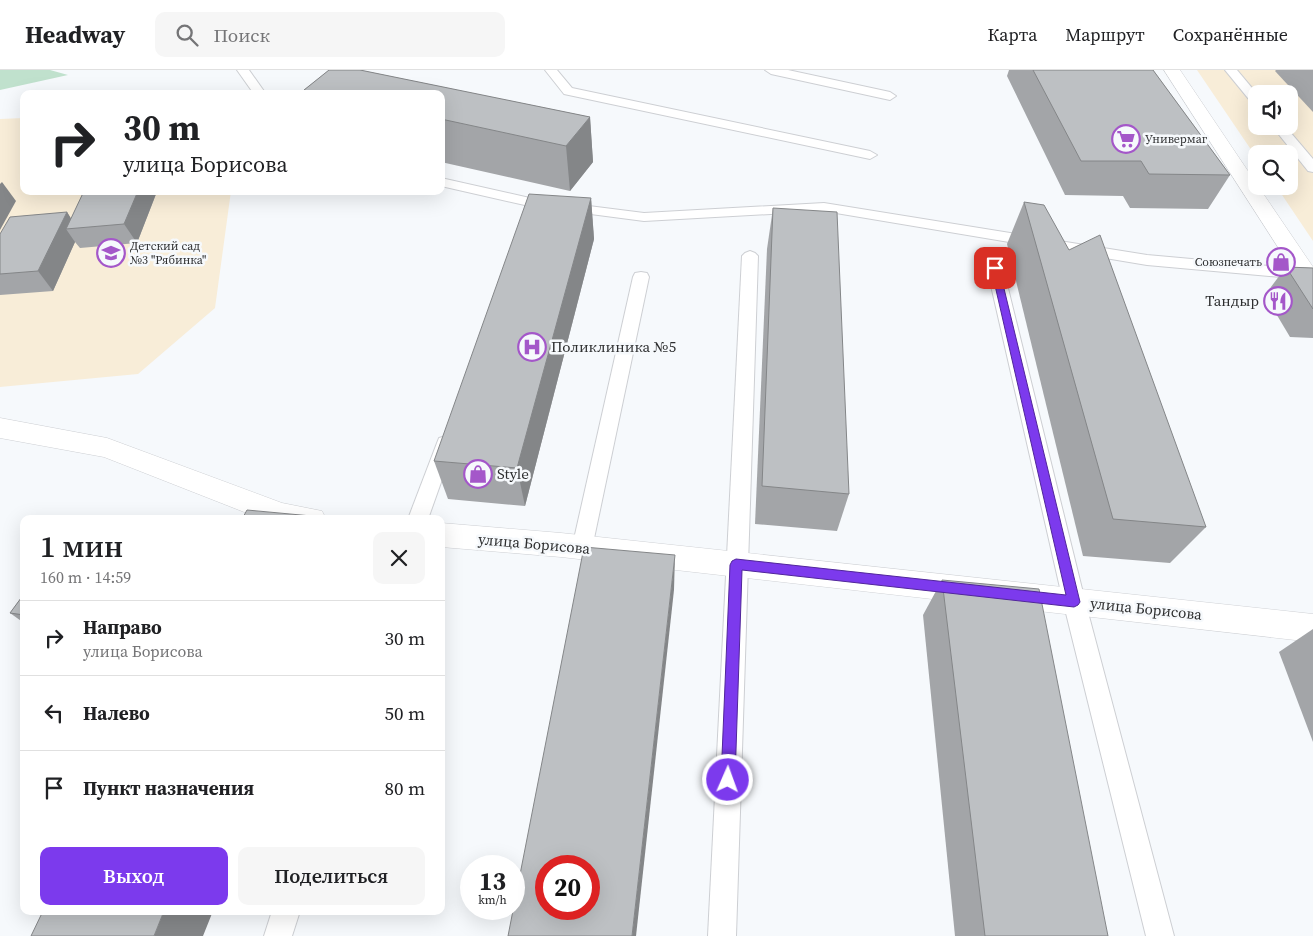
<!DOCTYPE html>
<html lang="ru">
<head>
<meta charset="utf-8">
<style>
  :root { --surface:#fff; --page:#f6f6f6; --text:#202124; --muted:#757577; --line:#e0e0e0; --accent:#7c3aed }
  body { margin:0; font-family:"Source Serif 4",serif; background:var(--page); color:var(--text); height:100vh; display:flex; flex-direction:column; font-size:19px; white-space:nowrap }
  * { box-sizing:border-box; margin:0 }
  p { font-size:16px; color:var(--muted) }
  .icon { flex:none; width:28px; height:28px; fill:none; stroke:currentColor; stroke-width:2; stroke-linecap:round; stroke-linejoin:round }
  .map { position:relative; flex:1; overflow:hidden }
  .drawer { position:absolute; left:20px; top:445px; width:425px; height:400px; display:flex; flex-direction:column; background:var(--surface); border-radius:10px; box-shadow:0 5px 20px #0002 }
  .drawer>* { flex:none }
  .top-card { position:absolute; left:20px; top:20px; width:425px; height:105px; border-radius:10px; box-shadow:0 5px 20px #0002; background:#fff; color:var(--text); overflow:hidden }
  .fabs { position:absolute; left:1248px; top:15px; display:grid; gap:10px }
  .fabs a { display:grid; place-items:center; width:50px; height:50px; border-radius:10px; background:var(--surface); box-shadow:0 5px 20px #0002; font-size:25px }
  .speed { position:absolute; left:460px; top:785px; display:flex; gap:10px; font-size:25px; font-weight:700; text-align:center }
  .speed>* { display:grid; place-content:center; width:65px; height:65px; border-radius:50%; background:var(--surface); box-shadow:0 5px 20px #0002; line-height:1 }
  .speed small { font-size:12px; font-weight:400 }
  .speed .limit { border:8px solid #d22; background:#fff; color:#111 }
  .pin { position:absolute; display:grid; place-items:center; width:42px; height:42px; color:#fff; margin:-21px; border-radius:10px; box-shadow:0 2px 8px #0006 }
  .me { position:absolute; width:55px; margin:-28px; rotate:2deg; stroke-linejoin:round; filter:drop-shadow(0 0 4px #0008) }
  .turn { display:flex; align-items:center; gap:18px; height:105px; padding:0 20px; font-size:22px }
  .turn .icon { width:65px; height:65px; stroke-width:2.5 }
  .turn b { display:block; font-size:35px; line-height:42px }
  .round { display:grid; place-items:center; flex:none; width:52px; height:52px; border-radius:10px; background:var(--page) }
  .headline { display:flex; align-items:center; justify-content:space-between; height:85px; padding:0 20px }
  h1 { font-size:30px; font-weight:600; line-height:38px }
  .primary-button { display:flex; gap:10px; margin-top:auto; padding:10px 20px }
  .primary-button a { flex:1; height:58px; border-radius:10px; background:var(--accent); color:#fff; font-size:20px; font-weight:600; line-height:58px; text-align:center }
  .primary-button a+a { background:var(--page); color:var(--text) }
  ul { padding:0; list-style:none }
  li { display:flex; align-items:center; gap:15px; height:75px; padding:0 20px; border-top:1px solid var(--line) }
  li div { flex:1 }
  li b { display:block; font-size:19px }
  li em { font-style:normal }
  header { display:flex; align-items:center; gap:30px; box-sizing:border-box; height:70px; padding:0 25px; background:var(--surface); border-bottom:1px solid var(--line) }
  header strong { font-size:24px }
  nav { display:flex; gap:28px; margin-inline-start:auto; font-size:18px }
  .search { width:350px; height:45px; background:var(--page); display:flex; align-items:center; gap:12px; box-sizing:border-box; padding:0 18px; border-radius:10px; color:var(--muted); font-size:19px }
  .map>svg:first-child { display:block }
  .education { fill:#f8edd8; fill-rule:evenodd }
  .green { fill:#c0e1cd }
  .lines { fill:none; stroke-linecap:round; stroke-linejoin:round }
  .service-casing { stroke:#cdcfd3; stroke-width:2 }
  .minor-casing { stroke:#cdcfd3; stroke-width:1 }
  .service { fill:#fff; fill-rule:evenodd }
  .minor { fill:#fff; fill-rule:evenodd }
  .wall { fill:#a3a5a8 }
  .shaded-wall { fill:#848688 }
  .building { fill:#bdc0c3; stroke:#848688; fill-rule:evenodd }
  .route { fill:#7c3aed; stroke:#51269a }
  .labels { text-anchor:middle; stroke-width:5; stroke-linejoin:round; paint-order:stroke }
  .far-poi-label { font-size:12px; fill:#2d2e2f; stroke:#f6f9fc; text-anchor:start }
  .poi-label { font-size:15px; fill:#2d2e2f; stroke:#f6f9fc; text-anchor:start }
  .street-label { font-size:15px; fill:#2d2e2f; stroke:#f6f9fc }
</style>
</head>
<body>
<header>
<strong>Headway</strong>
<div class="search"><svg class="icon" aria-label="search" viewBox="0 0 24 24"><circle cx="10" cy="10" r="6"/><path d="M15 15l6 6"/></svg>Поиск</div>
<nav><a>Карта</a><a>Маршрут</a><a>Сохранённые</a></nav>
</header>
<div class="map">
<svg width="1313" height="866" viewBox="0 0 1313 866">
  <rect width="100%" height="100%" fill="#f6f9fc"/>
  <g class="education">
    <path d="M1197 0H1313V171L1276 116H1289V84H1256V87ZM1256 24H1289V56H1256Z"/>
    <path d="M24 48V121H231L215 238 138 304 0 317V49Z"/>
  </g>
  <path class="green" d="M0 0H50L68 5 0 20Z"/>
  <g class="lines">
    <defs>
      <g id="service">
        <path d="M237 0H249L266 24H254Z"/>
        <path d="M545 0H557L572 18 870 81 877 85 870 89 564 24Z"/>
        <path d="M765 0H788L890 22 896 26 890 30 771 4Z"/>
        <path d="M1225 0H1237L1257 24 1256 34 1252 33Z"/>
        <path d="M1272 56H1285L1313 89V102L1308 101Z"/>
        <path d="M441 108 543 131 545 134 543 137 538 138 441 116Z"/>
        <path d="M565 133 644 143 824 133 1147 185 1313 200V210L1147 195 824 141 644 151 560 140 558 137 560 134Z"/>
        <path d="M750 181 755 183 758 186 736 866H708L742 186 745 183Z"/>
        <path d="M995 193 1001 194 1003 198 1085 531 1174 866H1146L1063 531 987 198 989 194Z"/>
        <path d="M641 202 647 203 649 207 592 478 589 484 582 487 575 484 572 478 633 207 635 203Z"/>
        <path d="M446 366 453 368 455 373 428 449H408L437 373 439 368Z"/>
        <path d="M272 841H300L292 866H264Z"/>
      </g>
      <g id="minor">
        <path d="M1164 0H1180L1256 113V116H1258L1313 197V221L1305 219Z"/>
        <path d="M0 348 107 368 282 433 322 441 326 449H262L104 387 0 368Z"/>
        <path d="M441 453 561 463 1313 544V572L561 487 441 477Z"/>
      </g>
    </defs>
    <use href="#service" class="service-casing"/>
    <use href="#minor" class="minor-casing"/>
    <use href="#service" class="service"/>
    <use href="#minor" class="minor"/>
  </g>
  <g class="wall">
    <path d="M329 0H360L590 47 593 92 570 121 441 92V24H305L304 20Z"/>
    <path d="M1009 0H1153L1230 105 1208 139 1130 138 1123 126 1065 125 1007 6Z"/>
    <path d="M1276 0H1313V42L1275 1Z"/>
    <path d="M84 121H154L156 124 137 173 80 178 75 172 53 221 0 225V164L67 142 71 149Z"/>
    <path d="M591 128 594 169 525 436 448 429 434 391Z"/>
    <path d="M1024 132 1206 457 1170 493 1083 486 1007 174Z"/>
    <path d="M773 138 849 424 837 461 755 454 767 179Z"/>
    <path d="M1286 197 1313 198V268L1290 267 1265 225Z"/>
    <path d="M942 510 1108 866H955L923 545Z"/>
    <path d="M24 524V553L10 543Z"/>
    <path d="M1313 559V672L1279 582Z"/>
  </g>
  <g class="shaded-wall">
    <path d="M590 47 593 92 570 121 566 76Z"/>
    <path d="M2 112 16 131 0 160V114Z"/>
    <path d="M138 121H154L156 124 137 173 124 154Z"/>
    <path d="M591 128 594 169 525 436 517 398Z"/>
    <path d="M67 142 77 158 66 159 75 172 53 221 38 201Z"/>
    <path d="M675 485 674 520 636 866H632Z"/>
    <path d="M164 841H213L203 866H154Z"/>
  </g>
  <g class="building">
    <path d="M329 0H360L590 47 566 76 441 49V24H322L304 20Z"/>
    <path d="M1033 0H1153L1230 105 1149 104 1141 91H1081Z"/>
    <path d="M84 121H138L124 154 66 159Z"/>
    <path d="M529 124 591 128 517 398 434 391Z"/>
    <path d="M1024 132 1044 135 1069 180 1100 165 1206 457 1113 449Z"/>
    <path d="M773 138 837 142 849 424 762 416Z"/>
    <path d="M67 142 38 201 0 204V164L10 147Z"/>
    <path d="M1286 197 1313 198V239Z"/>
    <path d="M247 440 333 448 332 449H242Z"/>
    <path d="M584 477 675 485 632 866H508ZM546 796H589V839H546Z"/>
    <path d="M942 510 1039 519 1108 866H985Z"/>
    <path d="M24 524V545L10 543Z"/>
    <path d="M43 841H164L154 866H31Z"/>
  </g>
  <path class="route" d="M995 195 999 198 1080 532 1078 535 1074 537 742 500 735 710 733 715 728 717 723 715 721 710 730 495 732 491 736 489 1066 525 991 198Z"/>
  <defs>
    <symbol id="supermarket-ring" viewBox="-11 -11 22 22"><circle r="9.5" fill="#f6f9fc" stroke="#a457c9" stroke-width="1.5"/><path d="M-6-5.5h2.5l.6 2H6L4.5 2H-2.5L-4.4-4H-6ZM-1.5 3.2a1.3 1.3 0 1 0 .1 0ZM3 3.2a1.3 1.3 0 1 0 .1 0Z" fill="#a457c9"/></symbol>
    <symbol id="school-ring" viewBox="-11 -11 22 22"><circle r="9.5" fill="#f6f9fc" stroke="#a457c9" stroke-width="1.5"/><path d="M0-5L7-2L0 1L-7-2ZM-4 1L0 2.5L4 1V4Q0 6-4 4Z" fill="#a457c9"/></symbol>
    <symbol id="shop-ring" viewBox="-11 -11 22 22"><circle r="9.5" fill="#f6f9fc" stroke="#a457c9" stroke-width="1.5"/><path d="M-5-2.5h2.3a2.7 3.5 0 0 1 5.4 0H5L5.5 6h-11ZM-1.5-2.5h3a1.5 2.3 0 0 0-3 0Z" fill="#a457c9"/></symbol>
    <symbol id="restaurant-ring" viewBox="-11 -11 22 22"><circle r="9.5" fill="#f6f9fc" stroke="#a457c9" stroke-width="1.5"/><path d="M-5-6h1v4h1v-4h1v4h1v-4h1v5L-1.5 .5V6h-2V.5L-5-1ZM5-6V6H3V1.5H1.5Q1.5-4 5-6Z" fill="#a457c9"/></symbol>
    <symbol id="hospital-ring" viewBox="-11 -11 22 22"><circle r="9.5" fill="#f6f9fc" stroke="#a457c9" stroke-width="1.5"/><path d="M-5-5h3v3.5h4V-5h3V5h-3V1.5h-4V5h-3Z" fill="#a457c9"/></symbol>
  </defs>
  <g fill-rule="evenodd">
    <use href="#supermarket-ring" x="1110" y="53" width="32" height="32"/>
    <use href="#school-ring" x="95" y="167" width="32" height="32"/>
    <use href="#shop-ring" x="1265" y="176" width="32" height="32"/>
    <use href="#restaurant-ring" x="1262" y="215" width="32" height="32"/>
    <use href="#hospital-ring" x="516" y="261" width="32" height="32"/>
    <use href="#shop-ring" x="462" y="388" width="32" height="32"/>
  </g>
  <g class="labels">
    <g class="far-poi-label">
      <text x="1145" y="73">Универмаг</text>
      <text x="130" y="180">Детский сад<tspan x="130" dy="14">№3 "Рябинка"</tspan></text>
      <text x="1262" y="196" text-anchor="end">Союзпечать</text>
    </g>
    <g class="poi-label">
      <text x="1259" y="236" text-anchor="end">Тандыр</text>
      <text x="551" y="282">Поликлиника №5</text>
      <text x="497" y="409">Style</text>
    </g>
    <g class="street-label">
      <text transform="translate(534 474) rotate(5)" y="5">улица Борисова</text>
      <text transform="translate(1146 539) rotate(6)" y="5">улица Борисова</text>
    </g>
  </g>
</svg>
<div class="fabs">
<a><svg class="icon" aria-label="sound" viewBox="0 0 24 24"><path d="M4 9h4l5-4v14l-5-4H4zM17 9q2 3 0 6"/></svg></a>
<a><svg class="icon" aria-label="search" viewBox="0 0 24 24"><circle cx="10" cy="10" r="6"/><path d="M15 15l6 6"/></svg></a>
</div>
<div class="speed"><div>13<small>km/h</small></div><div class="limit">20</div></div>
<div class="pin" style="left:995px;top:198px;background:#d93025"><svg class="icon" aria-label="arrive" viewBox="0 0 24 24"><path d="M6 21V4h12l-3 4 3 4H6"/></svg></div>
<svg class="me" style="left:728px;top:710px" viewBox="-20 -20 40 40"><circle r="17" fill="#7c3aed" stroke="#fff" stroke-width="3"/><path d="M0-11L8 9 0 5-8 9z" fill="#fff"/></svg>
<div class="top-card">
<div class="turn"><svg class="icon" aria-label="right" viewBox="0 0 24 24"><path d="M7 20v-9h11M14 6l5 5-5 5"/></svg><div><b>30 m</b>улица Борисова</div></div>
</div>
<section class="drawer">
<div class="headline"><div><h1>1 мин</h1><p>160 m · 14:59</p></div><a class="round"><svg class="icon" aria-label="close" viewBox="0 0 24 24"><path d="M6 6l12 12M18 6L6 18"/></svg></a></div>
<ul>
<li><svg class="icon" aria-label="right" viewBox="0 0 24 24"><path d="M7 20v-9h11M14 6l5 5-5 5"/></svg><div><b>Направо</b><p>улица Борисова</p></div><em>30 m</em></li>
<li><svg class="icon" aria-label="left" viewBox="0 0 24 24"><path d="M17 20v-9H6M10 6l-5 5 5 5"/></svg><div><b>Налево</b></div><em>50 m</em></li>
<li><svg class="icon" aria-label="arrive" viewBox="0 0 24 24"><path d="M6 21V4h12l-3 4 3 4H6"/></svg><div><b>Пункт назначения</b></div><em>80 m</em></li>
</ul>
<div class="primary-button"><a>Выход</a><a>Поделиться</a></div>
</section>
</div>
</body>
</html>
